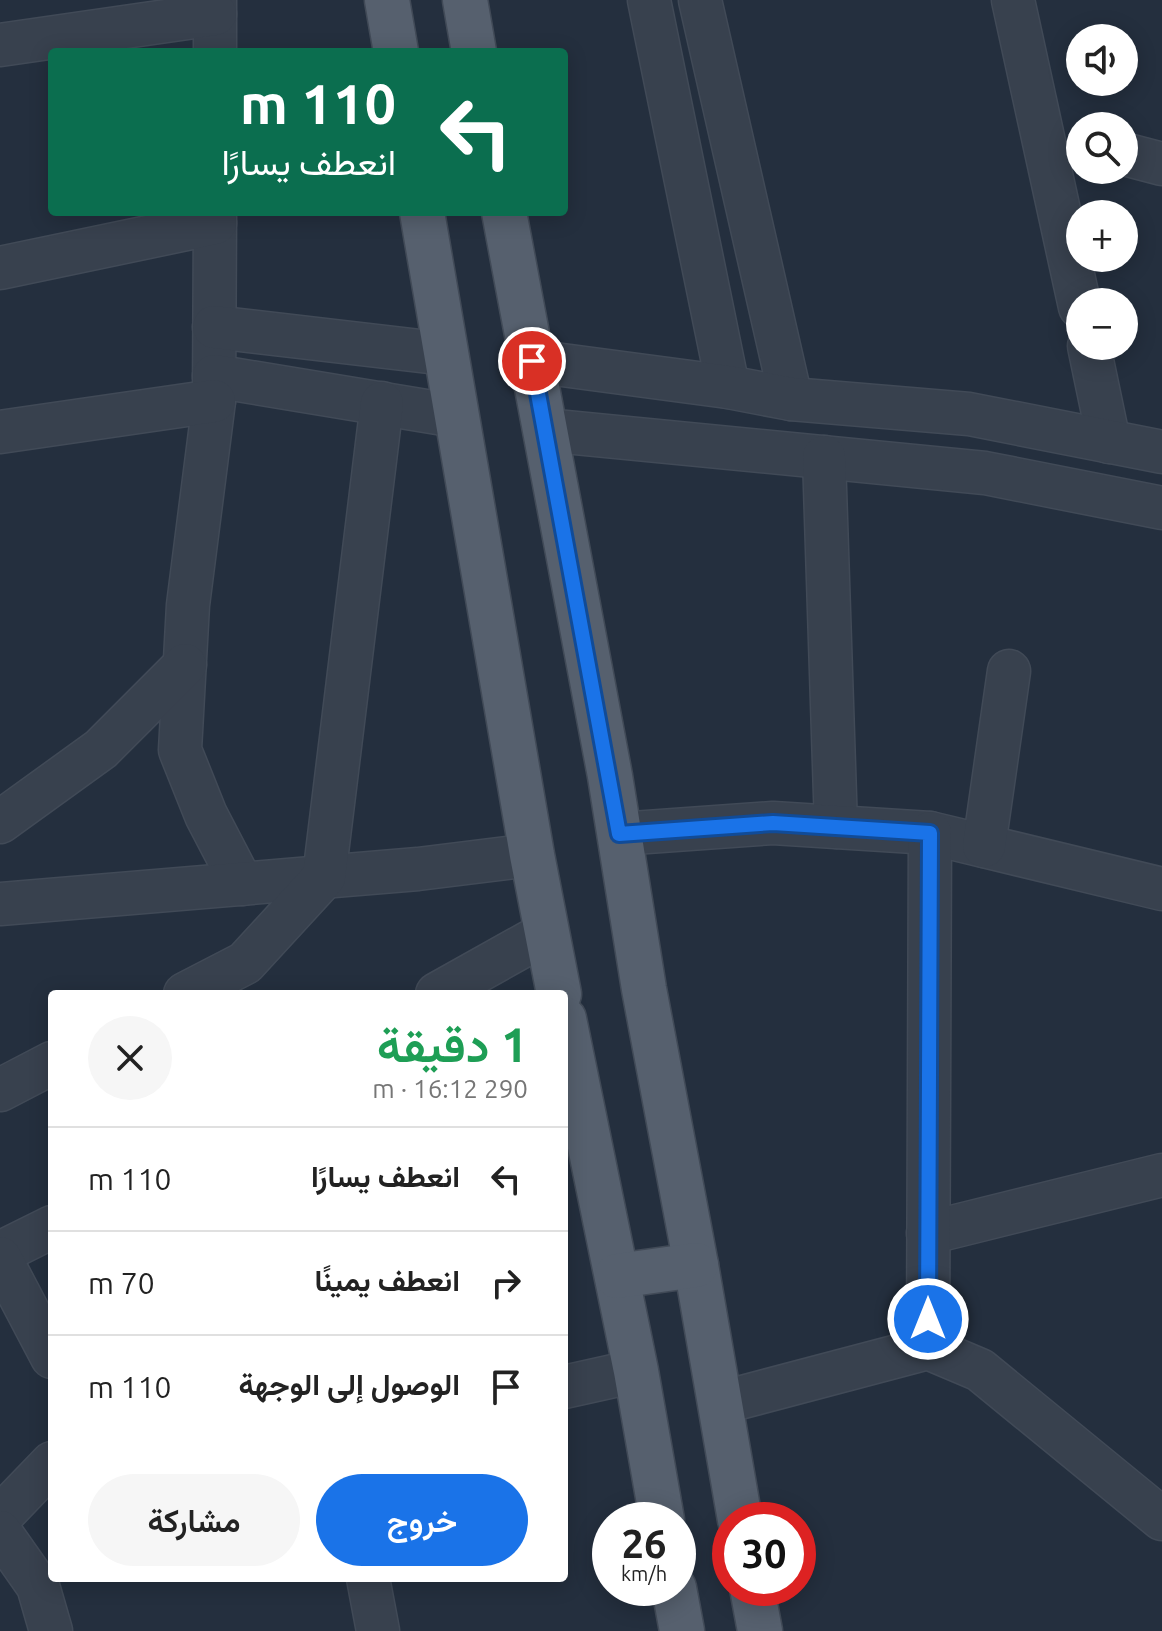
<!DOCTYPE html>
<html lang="ar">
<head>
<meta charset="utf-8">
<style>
  :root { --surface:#fff; --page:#f6f6f6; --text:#222; --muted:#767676; --line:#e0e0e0; --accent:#1a73e8 }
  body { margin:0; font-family:Ubuntu,Vazirmatn,sans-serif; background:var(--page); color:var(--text); direction:rtl; height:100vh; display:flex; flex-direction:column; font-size:30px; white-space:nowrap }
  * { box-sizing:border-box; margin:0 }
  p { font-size:26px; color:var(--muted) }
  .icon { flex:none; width:44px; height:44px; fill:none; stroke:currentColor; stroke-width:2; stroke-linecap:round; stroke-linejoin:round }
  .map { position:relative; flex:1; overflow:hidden; direction:ltr }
  .sheet { position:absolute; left:48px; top:990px; width:520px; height:592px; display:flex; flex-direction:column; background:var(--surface); border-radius:8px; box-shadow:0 4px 20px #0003; direction:rtl }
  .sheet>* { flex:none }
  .hud { position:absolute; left:48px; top:48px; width:520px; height:168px; border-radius:8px; box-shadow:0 4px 20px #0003; direction:rtl; background:#0b6e4f; color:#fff; overflow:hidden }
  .controls { position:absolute; left:1066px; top:24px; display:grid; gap:16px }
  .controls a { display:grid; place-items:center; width:72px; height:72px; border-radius:50%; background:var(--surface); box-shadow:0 4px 20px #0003; font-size:40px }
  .speed { position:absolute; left:592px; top:1502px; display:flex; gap:16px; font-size:40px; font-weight:700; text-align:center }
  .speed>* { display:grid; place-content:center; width:104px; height:104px; border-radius:50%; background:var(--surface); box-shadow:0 4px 20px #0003; line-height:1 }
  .speed small { font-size:20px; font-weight:400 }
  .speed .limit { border:12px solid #d22; background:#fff; color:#111 }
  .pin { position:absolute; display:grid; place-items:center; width:68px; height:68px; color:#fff; margin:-34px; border:4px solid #fff; border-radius:50%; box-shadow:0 2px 8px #0007 }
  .me { position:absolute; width:88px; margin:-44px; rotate:0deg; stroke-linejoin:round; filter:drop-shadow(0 0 6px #0008) }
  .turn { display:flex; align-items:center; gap:28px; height:168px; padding:0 40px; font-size:36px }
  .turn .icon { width:104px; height:104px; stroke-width:2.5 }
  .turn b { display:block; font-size:56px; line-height:68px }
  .round { display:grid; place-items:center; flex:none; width:84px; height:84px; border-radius:42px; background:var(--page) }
  .summary { display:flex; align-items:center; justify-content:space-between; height:136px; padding:0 40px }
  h1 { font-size:48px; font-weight:600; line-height:60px; color:#1e9e55 }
  .cta { display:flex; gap:16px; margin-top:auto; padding:16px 40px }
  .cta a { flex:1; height:92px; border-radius:48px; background:var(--accent); color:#fff; font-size:32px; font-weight:600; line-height:92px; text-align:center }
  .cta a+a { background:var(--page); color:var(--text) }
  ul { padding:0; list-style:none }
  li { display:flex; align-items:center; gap:24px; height:104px; padding:0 40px; border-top:2px solid var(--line) }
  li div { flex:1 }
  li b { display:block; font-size:30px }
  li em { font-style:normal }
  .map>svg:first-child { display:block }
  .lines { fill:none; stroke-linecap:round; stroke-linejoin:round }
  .minor-casing { stroke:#414a57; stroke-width:45 }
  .major-casing { stroke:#414a57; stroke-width:47 }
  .minor { stroke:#38414e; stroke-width:42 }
  .major { stroke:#56606e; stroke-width:44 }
  .route-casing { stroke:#114b97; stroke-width:20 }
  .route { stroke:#1a73e8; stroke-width:14 }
</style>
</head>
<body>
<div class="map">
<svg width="1162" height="1631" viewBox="0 0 1162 1631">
  <rect width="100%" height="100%" fill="#242f3e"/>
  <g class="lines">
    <defs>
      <g id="minor">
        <path d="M215 0V52"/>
        <path d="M649 0 728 387"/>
        <path d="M700 0 791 399"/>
        <path d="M1013 0 1080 307"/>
        <path d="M0 45 215 14"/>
        <path d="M1124 154 1162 164"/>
        <path d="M215 212 214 401 188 605 180 750 206 815 242 884"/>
        <path d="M0 268 215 223"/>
        <path d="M214 327 446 354"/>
        <path d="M1089 346 1109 442"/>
        <path d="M532 361 728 387 791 399 969 414 1162 452"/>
        <path d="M214 376 456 416"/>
        <path d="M545 430 985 473 1162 508"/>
        <path d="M0 432 214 401"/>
        <path d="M824 457 836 827"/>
        <path d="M0 822 101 749 185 665"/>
        <path d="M619 834 773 823 930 833 1162 889"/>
        <path d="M984 846 1009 671"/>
        <path d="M0 904 418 869 532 855"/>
        <path d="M185 994 245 963 324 877 382 403"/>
        <path d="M437 994 546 933"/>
        <path d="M0 1090 52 1063"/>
        <path d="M928 1233 1162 1175"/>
        <path d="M0 1253 52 1227"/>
        <path d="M0 1258 52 1357"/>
        <path d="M928 1348 930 833"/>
        <path d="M564 1387 636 1371"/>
        <path d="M720 1403 928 1348 980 1370 1162 1519"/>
        <path d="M0 1517 52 1463"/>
        <path d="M0 1532 38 1586 51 1631"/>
        <path d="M368 1578 378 1631"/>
      </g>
      <g id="major">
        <path d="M387 0 396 52"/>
        <path d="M465 0 474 52"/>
        <path d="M422 212 532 855 559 994"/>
        <path d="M504 212 610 776 644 989 696 1265 740 1520"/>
        <path d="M564 1019 636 1371 662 1520"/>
        <path d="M617 1276 696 1265"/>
        <path d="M674 1588 682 1631"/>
        <path d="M752 1588 760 1631"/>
      </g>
    </defs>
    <use href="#minor" class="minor-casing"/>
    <use href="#major" class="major-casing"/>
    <use href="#minor" class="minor"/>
    <use href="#major" class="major"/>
  </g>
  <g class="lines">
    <defs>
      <path id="route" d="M532 361 619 834 773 823 930 833 928 1319"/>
    </defs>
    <use href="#route" class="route-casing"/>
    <use href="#route" class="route"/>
  </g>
</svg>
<div class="controls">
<a><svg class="icon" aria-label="sound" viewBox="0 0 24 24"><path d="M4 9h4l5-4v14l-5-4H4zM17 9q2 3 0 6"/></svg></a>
<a><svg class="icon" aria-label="search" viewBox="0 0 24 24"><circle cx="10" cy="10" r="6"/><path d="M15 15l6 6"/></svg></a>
<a>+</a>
<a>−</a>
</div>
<div class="speed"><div>26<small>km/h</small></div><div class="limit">30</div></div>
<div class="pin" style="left:532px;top:361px;background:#d93025"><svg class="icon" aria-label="arrive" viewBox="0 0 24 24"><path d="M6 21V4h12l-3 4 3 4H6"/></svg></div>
<svg class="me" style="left:928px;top:1319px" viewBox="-20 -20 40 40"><circle r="17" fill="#1a73e8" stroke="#fff" stroke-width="3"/><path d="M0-11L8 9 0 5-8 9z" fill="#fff"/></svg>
<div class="hud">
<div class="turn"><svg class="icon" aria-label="left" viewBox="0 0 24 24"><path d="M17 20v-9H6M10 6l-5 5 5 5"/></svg><div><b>110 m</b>انعطف يسارًا</div></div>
</div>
<section class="sheet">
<div class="summary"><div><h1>1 دقيقة</h1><p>290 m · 16:12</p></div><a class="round"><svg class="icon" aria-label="close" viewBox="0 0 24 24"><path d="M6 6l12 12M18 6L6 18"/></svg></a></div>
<ul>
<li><svg class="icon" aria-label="left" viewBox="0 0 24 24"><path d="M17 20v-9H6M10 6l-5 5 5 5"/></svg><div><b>انعطف يسارًا</b></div><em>110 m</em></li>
<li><svg class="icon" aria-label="right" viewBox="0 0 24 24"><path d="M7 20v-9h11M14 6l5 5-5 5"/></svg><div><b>انعطف يمينًا</b></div><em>70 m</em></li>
<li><svg class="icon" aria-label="arrive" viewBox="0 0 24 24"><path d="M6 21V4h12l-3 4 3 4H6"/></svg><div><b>الوصول إلى الوجهة</b></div><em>110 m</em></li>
</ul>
<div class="cta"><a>خروج</a><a>مشاركة</a></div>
</section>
</div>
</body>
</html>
